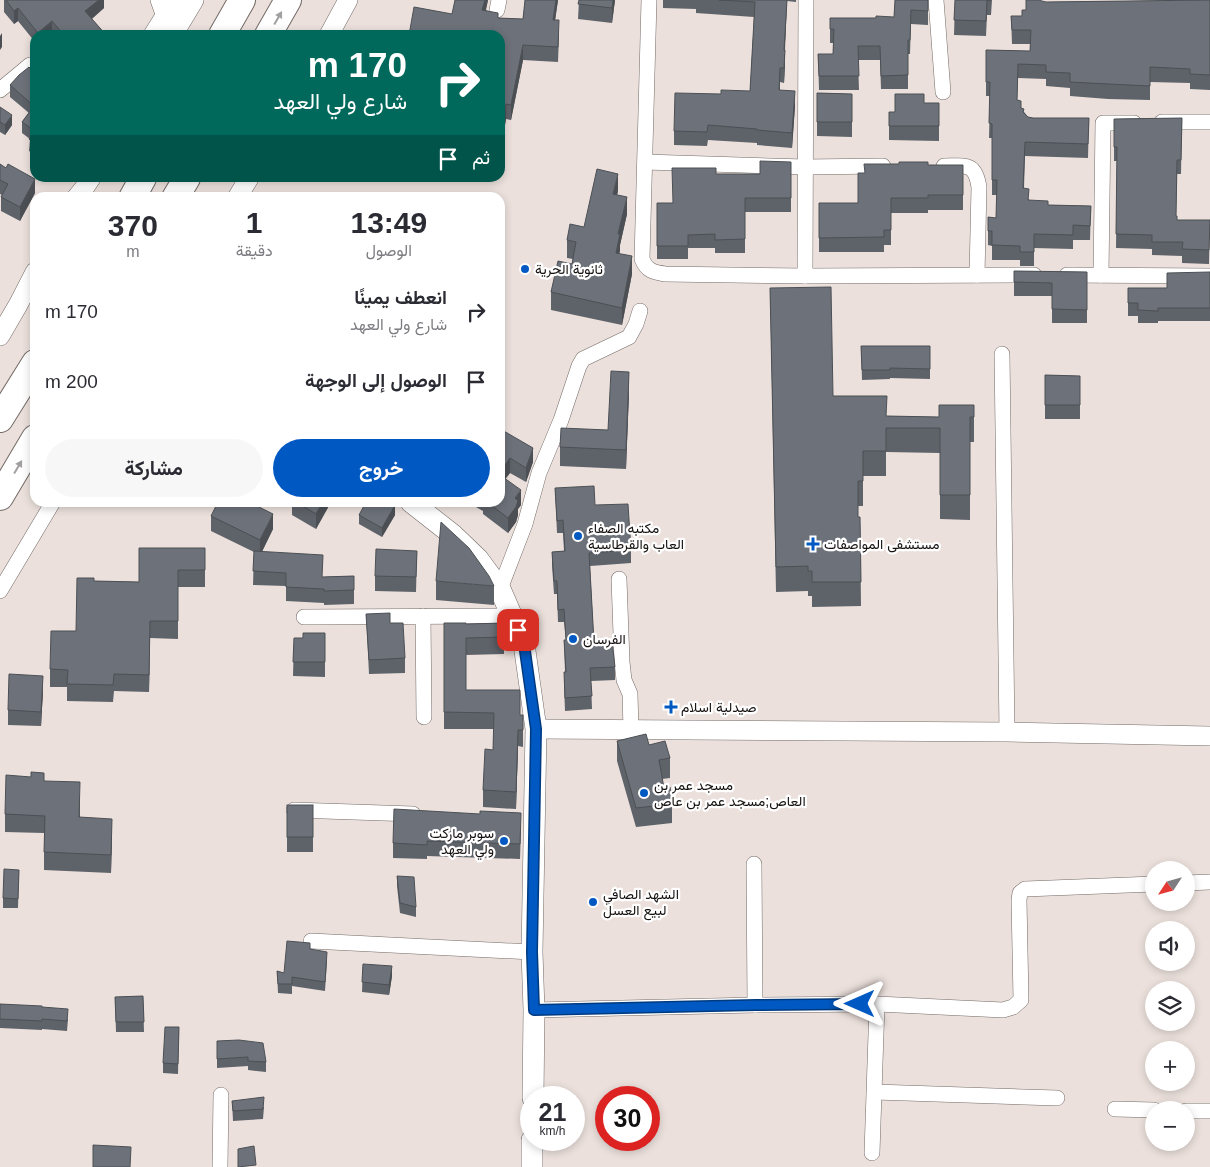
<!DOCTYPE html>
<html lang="ar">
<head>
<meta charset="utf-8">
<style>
  :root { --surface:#fff; --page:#f7f7f7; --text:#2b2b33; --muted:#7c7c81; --accent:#0059c2 }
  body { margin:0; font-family:Arial,Vazirmatn,sans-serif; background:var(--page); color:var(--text); direction:rtl; height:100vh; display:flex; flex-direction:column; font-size:19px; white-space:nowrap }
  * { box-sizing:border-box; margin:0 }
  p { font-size:16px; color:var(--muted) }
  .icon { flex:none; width:28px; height:28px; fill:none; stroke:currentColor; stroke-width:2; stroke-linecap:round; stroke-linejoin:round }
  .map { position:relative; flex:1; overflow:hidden; direction:ltr }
  .details { position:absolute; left:30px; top:192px; width:475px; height:315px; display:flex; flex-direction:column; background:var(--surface); border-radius:15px; box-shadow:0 2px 8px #0003; direction:rtl }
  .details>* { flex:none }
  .banner { position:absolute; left:30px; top:30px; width:475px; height:152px; border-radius:15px; box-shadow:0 2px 8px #0003; direction:rtl; background:#00695c; color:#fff; overflow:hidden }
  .needle { width:32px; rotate:234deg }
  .controls { position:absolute; left:1145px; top:861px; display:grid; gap:10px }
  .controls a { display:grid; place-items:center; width:50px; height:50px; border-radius:50%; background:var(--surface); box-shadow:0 2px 8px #0003; font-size:25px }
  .speed { position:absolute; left:520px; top:1086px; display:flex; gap:10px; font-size:25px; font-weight:700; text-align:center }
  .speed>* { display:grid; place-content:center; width:65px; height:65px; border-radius:50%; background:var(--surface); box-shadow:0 2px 8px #0003; line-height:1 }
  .speed small { font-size:12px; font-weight:400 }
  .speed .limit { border:8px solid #d22; background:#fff; color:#111 }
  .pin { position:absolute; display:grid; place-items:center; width:42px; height:42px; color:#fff; margin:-21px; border-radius:10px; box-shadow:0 2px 8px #0006 }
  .me { position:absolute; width:55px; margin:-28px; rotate:270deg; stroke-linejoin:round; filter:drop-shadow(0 0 4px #0008) }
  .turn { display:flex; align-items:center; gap:18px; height:105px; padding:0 15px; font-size:22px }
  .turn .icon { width:65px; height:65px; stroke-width:2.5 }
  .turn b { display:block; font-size:35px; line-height:42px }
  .then { display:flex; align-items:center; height:48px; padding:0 15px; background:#0003; gap:10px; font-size:19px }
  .eta { display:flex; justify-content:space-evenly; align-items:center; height:85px; text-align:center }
  .eta b { font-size:30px; font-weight:700; line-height:35px }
  .primary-button { display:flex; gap:10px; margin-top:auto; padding:10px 15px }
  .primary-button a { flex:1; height:58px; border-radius:30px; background:var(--accent); color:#fff; font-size:20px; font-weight:700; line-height:58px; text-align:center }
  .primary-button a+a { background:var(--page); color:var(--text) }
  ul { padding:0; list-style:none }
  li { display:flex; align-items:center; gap:15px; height:70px; padding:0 15px }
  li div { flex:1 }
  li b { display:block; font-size:19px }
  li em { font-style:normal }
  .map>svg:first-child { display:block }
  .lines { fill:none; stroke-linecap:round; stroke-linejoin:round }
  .minor-casing { stroke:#736a66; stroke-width:16 }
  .tertiary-casing { stroke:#736a66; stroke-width:20 }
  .secondary-casing { stroke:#736a66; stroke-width:22 }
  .trunk-casing { stroke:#736a66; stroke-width:28 }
  .minor { stroke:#fff; stroke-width:15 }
  .tertiary { stroke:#fff; stroke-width:19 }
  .secondary { stroke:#fff; stroke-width:21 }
  .trunk { stroke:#fff; stroke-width:26 }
  .wall { fill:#5e6269 }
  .shaded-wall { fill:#4c5055 }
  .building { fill:#6d727a; stroke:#4c5055 }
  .oneway { fill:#a19f9f }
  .route-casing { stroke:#003a7e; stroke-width:12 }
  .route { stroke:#0059c2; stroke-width:9 }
  .poi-dot { fill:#0059c2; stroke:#fff; stroke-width:2 }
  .labels { text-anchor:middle; stroke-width:4.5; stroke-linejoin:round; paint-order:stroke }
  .poi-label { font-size:14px; fill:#14100f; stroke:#fff; text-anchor:start }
</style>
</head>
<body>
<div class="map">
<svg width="1210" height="1167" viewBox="0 0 1210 1167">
  <rect width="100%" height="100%" fill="#ebe0dc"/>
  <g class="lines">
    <defs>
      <g id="minor">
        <path d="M158 0 164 17 171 21"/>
        <path d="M649 0 642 259C647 271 653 272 665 274L805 276 1034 275"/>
        <path d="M936 0 943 92"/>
        <path d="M497 10 499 0"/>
        <path d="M0 90 30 65"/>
        <path d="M1162 122H1210"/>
        <path d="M645 162 805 167 883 166"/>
        <path d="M944 166C966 166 975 162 979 187L977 275"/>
        <path d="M1067 275 1210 276"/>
        <path d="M1101 275 1103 123H1134"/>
        <path d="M805 276 806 0"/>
        <path d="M1002 354 1007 732"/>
        <path d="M619 579 622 662 624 680 630 694 631 730"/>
        <path d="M500 589 525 524 539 473 561 420 579 366 583 359 629 337 636 324 640 311"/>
        <path d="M0 591 53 502"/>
        <path d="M423 616 424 717"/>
        <path d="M304 617 512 616"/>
        <path d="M294 810 413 814"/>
        <path d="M754 864 755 1005"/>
        <path d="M1186 883 1210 882"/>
        <path d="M311 941 532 952"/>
        <path d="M534 1010 755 1005 877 1004 1003 1010 1013 1007 1021 1000 1019 900 1020 893 1025 889 1154 884"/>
        <path d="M875 1092 1057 1098"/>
        <path d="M1115 1109 1154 1110"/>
        <path d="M1186 1111H1210"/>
        <path d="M872 1153 877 1004"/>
        <path d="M220 1167 221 1095"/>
      </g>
      <g id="tertiary">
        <path d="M153 35 175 0"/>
        <path d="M173 35 194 0"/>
        <path d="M329 35 348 0"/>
        <path d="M76 198 85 187 91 178"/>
        <path d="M237 198 249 178"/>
        <path d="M0 336 18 305 35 272"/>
        <path d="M536 729 1007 732 1210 736"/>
      </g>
      <g id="secondary">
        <path d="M411 502 453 535 478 559 500 589 524 644 536 729 532 952 534 1010 533 1098"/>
        <path d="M532 1167V1140"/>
      </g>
      <g id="trunk">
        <path d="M222 35 242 0"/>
        <path d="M268 35 288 0"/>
        <path d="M132 198 143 178"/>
        <path d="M175 198 187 178"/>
        <path d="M0 419 35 363"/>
        <path d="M0 497 35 438"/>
      </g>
    </defs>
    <use href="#minor" class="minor-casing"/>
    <use href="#tertiary" class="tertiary-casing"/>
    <use href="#secondary" class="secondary-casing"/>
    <use href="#trunk" class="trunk-casing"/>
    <use href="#minor" class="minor"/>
    <use href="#tertiary" class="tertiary"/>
    <use href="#secondary" class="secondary"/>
    <use href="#trunk" class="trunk"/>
  </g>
  <g class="wall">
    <path d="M4 0H104V8L92 19 106 35H53L52 34 51 35H35V42L18 21 14 24 4 12Z"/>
    <path d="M488 0 486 10 498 18 523 19 525 0H558L555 20 559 36 558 62 523 60 511 120 506 119 500 154V35L452 14Z"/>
    <path d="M579 0H615L612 23 578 19Z"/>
    <path d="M663 0H796V2L787 1 785 50V64L784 83 780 82V90L795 106 792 148 757 145V143L708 140 707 146 674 145V131L721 94 750 91 754 17 696 13V9L663 8Z"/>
    <path d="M895 0 928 11V25L911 24 910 54H908V89H881L880 60H858L859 90H819L818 54H833V43H830V18H876L894 17Z"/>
    <path d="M955 0H992L991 15H987L986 36 954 35Z"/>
    <path d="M1210 0V90L1190 89V83L1150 82V100L1108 99 1070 96V88L1046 86V79L1018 78 1017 100 1021 108 1028 117 1033 118H1089L1088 158 1025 156 1024 188 1029 200 1048 205 1091 206 1090 240H1073V249L1034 248V266H1020V260H992V246L988 245V217L996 218 997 195H992V138H989L990 96H986V50L1030 51V44H1012L1011 16H1022L1026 10 1046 2Z"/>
    <path d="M35 62V155L29 151 30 139 22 133V122L29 113 10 97V85L30 68Z"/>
    <path d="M817 93 852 94V137L817 136Z"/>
    <path d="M939 103V141L889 140V112H895Z"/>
    <path d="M0 107 12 125 5 135 0 132Z"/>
    <path d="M1182 118 1181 174H1177L1176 216 1177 220H1210L1209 264 1182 263V256L1152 255V249L1116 248 1117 161H1114V119Z"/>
    <path d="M791 162V212H745V253H715V248H688V259H657V203H672L716 174H760Z"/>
    <path d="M0 164 35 193 20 221 1 211V197L2 195 0 194Z"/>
    <path d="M928 165H963V210H928V213H891V245H884V252H819V203H858L865 173Z"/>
    <path d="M618 191 617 195 627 214 620 245 619 253 632 274 622 325 551 310V292L572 264 573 259 567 258V240L584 227Z"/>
    <path d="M1014 271 1087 272V323H1052V296H1014Z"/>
    <path d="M1210 272V321H1158V323H1138V316H1128V288H1167Z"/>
    <path d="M770 288 833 396 887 416 939 417 974 405V442H970V520L940 519V453L886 452V476H863V506H858V517H860L861 606 812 607V596H808V591L776 592Z"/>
    <path d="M861 346H930V379L890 378V379L862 380Z"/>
    <path d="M1045 375 1080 376V419H1045Z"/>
    <path d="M629 392 626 469 560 466V447L608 430Z"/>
    <path d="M500 434 533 462 526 482 510 473 505 479 521 505 518 509V515L516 522 508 533 483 514V511L467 502H500Z"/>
    <path d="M555 488 595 505 631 550V563L590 566 594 642 615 667V680L591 681 592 709 565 711 564 685V672H565L564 640H566L564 622H558L557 594H554L552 565V552L564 551 563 533H557Z"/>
    <path d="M292 502H331L316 529 292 515Z"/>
    <path d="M359 515H395L382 537 359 524Z"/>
    <path d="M211 516 273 529 262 552 322 577 354 576V604L324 605V603L286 601V586L253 585 254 552 211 531Z"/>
    <path d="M205 548V587H178V639L150 638 149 692 114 691 113 702 67 701V687H50V669L76 631 94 581 139 582Z"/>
    <path d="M417 551 416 592 375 591V576Z"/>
    <path d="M436 581 494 586V605L436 600Z"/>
    <path d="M366 614 390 623 405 658V673L369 674Z"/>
    <path d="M444 623 466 624 504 623V654L466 655V690L520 715H523V747L518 746 516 809 483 807V790L493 750 494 729H444Z"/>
    <path d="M325 633V677L293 676 294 638H303Z"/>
    <path d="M43 691 41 726 8 725V710Z"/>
    <path d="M617 741 649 745 670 758V778L662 779 664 788 672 804V823L636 827 617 761Z"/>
    <path d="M44 781 80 800V817L112 836 111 873 44 870V833L5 832V814Z"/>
    <rect x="287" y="805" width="26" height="47"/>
    <path d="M521 828 520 859 427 856V859L393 858V843Z"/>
    <path d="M19 870 18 908H3V898Z"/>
    <path d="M397 876 416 907V917L400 913 397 886Z"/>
    <path d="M310 949 327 961 325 991 292 986V994L278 993 277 971 284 973Z"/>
    <path d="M363 964 392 976 389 995 362 992Z"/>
    <path d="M143 996 144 1032H116L115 997Z"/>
    <path d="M0 1004 42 1007 68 1019 67 1031 42 1029V1030L0 1028Z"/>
    <path d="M179 1027 178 1074 163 1073V1063Z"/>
    <path d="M217 1041 266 1062V1072L248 1070V1066L217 1068Z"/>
    <path d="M232 1101 264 1107 263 1119 233 1121Z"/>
  </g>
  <g class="shaded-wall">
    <path d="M99 0H104V8L85 24V11Z"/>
    <path d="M485 0H488L482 25V10Z"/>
    <path d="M556 0H558L553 35V20Z"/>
    <path d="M613 0H615L612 23V8Z"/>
    <path d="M787 0 784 64V50Z"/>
    <path d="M18 8V21L14 24V11Z"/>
    <path d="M52 21V34L51 35H38V33Z"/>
    <path d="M2 33V47L0 50V36Z"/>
    <path d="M523 45V60L511 120V105Z"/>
    <path d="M785 50V64L784 83V68Z"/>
    <path d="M795 91V106L792 148V133Z"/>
    <path d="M506 104V119L500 154V139Z"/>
    <path d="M12 115V125L5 135V125Z"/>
    <path d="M618 174V191L613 211V194Z"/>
    <path d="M35 179V193L20 221V207Z"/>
    <path d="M627 197V214L620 245V251L616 270V253L618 234Z"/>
    <path d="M632 256V274L622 325V308Z"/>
    <path d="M629 372V392L626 469V450Z"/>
    <path d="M533 448V462L526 482V468Z"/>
    <path d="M510 458V473L500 486V472Z"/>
    <path d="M521 490V505L518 509V515L516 522 508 533V518L515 498Z"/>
    <path d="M323 502H331L316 529V514Z"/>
    <path d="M395 505V515L382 537V528Z"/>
    <path d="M273 514V529L260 555V540Z"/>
    <path d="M150 621V638L149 692V675Z"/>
    <path d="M43 676V691L41 726V712Z"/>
    <path d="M518 730V746L516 809V792Z"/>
    <path d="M112 819V836L111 873V855Z"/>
    <path d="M392 966V976L389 995V985Z"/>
  </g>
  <g class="building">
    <path d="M6 0H99L85 11 106 35H64L52 21 38 33 18 8 14 11Z"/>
    <path d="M455 0H485L482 10 498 13V18L523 19 525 0H556L553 20H559L558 47 523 45 511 105 506 104 500 139V35H409L414 7 452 14Z"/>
    <path d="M579 0H613L612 8 578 4Z"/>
    <path d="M719 0H787L784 50H785L784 68H780L779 90 795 91 792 133 757 130V129L708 125 707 132 674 131 675 93 721 94V90L750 91 755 2Z"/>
    <path d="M895 0H928V11L911 10 910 40H908V75L881 76 880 46H858L859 76H819L818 54H833L834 29H830V18H876V16L894 17Z"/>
    <path d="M955 0H991H987L986 21 954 20Z"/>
    <path d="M1026 0H1038L1046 2 1210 0V75L1190 74V69L1150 67V86L1108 84 1070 82V73L1046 72V65L1018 64 1017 100 1021 101V108L1024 109 1023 112 1028 117 1033 118H1089L1088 144 1025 142 1023 188 1029 189 1028 200 1048 201V205L1091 206 1090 226 1073 225V235L1034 234V252H1020V246L992 245V231H988V217L996 218 997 180H992V124L989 123 990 82H986V50L1030 51 1031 30H1012L1011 16H1022V10H1026Z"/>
    <path d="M35 62V131L22 122 34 106 10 85 19 75 29 67 30 68Z"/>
    <path d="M817 93 852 94V122H817Z"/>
    <path d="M895 94H924V103H939V126H889V112H895Z"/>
    <path d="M0 107 12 115 5 125 0 122Z"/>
    <path d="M1182 118 1181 160H1177L1176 216H1177V220H1210L1209 250 1182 249 1183 242H1152V235L1116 234 1117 147H1114V119Z"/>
    <path d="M35 131V144L29 139Z"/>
    <path d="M760 161 791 162V198H745V239L715 240V234L688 235V246H657V203H673L672 168H716V174H760Z"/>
    <path d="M899 162H928V165H963V195H928V198H891V230H884V237L819 238V203H858V173H865L864 164H899Z"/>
    <path d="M0 164 6 168 8 164 35 179 20 207 1 197 8 184 0 180Z"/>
    <path d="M597 169 618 174 613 194 627 197 618 234H620L616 253 632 256 622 308 551 292 558 261 572 264 576 242 567 240 570 224 584 227Z"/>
    <path d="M331 195 336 198H329Z"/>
    <path d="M1014 271 1087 272V310L1052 309V283L1014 282Z"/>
    <path d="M1210 272V308H1158V311L1138 310V303H1128V288H1167V273Z"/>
    <path d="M831 287 833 396H887L886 416 939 417V405H974V417H970V495H940V428H886V451H863V481H858V517H860L861 582H812V571H808V566L776 567 770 288Z"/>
    <path d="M861 346H930V369L890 368V370H862Z"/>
    <path d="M611 371 629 372 626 450 560 447 561 428 608 430Z"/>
    <path d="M1045 375 1080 376V405H1045Z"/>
    <path d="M502 430 533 448 526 468 510 458 500 472V434Z"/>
    <path d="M500 475 521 490 515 498 518 501 516 507 508 518 487 502H500Z"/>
    <path d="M594 486 595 505 628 504 631 550 589 553 594 642 612 641 615 667 590 668 592 696 565 698 564 672H566L564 640H566L564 609 558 610 557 581H554L552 552 565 551 563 520 557 521 555 488Z"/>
    <path d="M218 502H249L273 514 260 540 211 516Z"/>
    <path d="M296 502H323L316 514Z"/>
    <path d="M366 502H390L395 505 382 528 359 515Z"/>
    <path d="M441 522 469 548 489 576 494 586 436 581Z"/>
    <path d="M139 548H205V570H178V621H150L149 675 114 674 113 685 67 684 68 670 50 669 51 631H76L77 578H94V581L139 582Z"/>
    <path d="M376 549 417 551 416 577 375 576Z"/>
    <path d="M254 551 323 555 322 577 354 576V590L324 591V589L286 587V573L253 571Z"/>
    <path d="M390 613V623H403L405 658 369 660 366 614Z"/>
    <path d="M444 623H466V624L504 623V637L466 638V690H520V715H523V730H518L516 792 483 790 485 749 493 750 494 713 444 712Z"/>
    <path d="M303 633H325V662H293L294 638H303Z"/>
    <path d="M9 674 43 676 41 712 8 710Z"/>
    <path d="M646 734 649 745 665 741 670 758 659 760 664 788 670 787 672 804 636 808 617 741Z"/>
    <path d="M31 772 44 773V781L80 782 79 817 112 819 111 855 44 852 45 816 5 814 6 775 31 777Z"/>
    <rect x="287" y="805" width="26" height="32"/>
    <path d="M394 809 480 814V811L521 813 520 844 427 841V845L393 843Z"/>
    <path d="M4 869 19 870 18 899 3 898Z"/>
    <path d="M397 876 414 877 416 907 400 903Z"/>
    <path d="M287 941 310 943V949L327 952 325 982 292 977V984H278L277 971 284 973Z"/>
    <path d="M363 964 392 966 389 985 362 982Z"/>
    <path d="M143 996 144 1022H116L115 997Z"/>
    <path d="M0 1004 42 1006V1007L68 1009 67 1021 42 1019V1021L0 1019Z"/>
    <path d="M165 1027H179L178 1064 163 1063Z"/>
    <path d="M239 1040 263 1043 266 1062 248 1061V1057L217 1059V1041Z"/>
    <path d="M264 1097 263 1109 233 1111 232 1101Z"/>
    <path d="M93 1145 131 1147 130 1167H93Z"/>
    <path d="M254 1146 256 1165 238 1167V1149Z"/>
  </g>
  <defs><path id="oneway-solid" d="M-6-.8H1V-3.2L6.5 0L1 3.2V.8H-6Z" transform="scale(1.25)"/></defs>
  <g class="oneway">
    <use href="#oneway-solid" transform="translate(278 18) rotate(-60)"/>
    <use href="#oneway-solid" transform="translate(18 467) rotate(-59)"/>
  </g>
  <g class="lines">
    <defs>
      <path id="route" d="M518 630 524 644 536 729 532 952 534 1010 756 1005 860 1004"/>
    </defs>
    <use href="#route" class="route-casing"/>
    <use href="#route" class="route"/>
  </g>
  <g class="poi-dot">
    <circle cx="525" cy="269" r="5"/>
    <circle cx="578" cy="536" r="5"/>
    <path d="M810.5 536.5h5v5h5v5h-5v5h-5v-5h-5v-5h5z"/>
    <circle cx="573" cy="639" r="5"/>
    <path d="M668.5 699.5h5v5h5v5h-5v5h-5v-5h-5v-5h5z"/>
    <circle cx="644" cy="793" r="5"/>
    <circle cx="504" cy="841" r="5"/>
    <circle cx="593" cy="902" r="5"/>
  </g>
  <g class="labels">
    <g class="poi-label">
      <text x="535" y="274">ثانوية الحرية</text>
      <text x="588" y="533">مكتبه الصفاء<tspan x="588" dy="16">العاب والقرطاسية</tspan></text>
      <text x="824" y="549">مستشفى المواصفات</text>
      <text x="583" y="644">الفرسان</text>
      <text x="681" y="712">صيدلية اسلام</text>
      <text x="654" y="790">مسجد عمر بن<tspan x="654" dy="16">العاص;مسجد عمر بن عاص</tspan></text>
      <text x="494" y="838" text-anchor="end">سوبر ماركت<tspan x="494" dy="16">ولي العهد</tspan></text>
      <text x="603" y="899">الشهد الصافي<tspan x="603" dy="16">لبيع العسل</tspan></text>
    </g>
  </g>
</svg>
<div class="controls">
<a><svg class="needle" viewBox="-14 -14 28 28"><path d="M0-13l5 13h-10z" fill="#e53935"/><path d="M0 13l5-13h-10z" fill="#7c7c81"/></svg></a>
<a><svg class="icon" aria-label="sound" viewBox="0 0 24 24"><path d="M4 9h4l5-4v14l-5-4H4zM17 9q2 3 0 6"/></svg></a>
<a><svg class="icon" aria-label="layers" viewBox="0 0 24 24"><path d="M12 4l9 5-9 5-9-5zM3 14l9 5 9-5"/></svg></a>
<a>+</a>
<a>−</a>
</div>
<div class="speed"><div>21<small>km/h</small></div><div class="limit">30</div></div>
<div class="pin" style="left:518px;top:630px;background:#d93025"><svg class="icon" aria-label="arrive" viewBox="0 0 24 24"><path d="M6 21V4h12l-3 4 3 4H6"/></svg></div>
<svg class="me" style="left:860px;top:1004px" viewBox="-20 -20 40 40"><path d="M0-17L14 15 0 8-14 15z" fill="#0059c2" stroke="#fff" stroke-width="4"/></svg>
<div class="banner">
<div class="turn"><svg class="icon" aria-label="right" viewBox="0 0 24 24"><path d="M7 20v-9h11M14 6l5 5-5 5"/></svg><div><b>170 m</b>شارع ولي العهد</div></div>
<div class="then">ثم<svg class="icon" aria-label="arrive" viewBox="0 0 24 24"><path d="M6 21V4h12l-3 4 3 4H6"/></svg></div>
</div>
<section class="details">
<div class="eta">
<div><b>13:49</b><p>الوصول</p></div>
<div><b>1</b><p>دقيقة</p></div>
<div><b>370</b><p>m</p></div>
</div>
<ul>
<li><svg class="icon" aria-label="right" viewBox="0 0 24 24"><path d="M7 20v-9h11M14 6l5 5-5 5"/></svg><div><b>انعطف يمينًا</b><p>شارع ولي العهد</p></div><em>170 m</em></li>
<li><svg class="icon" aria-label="arrive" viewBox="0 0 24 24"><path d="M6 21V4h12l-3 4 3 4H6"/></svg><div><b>الوصول إلى الوجهة</b></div><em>200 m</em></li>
</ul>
<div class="primary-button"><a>خروج</a><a>مشاركة</a></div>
</section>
</div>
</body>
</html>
